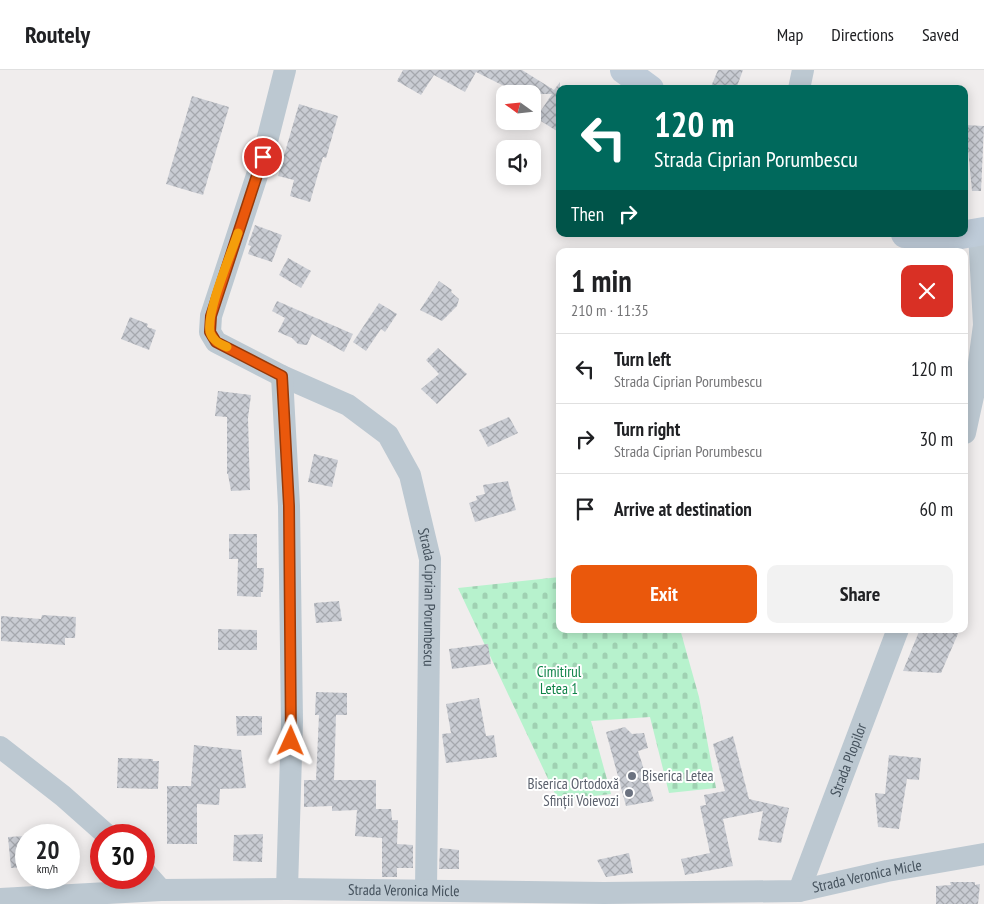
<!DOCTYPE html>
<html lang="en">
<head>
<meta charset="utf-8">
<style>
  :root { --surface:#fff; --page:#f2f2f2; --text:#202124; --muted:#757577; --line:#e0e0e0; --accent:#ea580c }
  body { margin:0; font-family:"PT Sans Narrow",sans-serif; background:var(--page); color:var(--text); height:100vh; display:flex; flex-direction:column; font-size:19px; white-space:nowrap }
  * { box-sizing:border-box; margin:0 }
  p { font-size:16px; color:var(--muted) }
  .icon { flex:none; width:28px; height:28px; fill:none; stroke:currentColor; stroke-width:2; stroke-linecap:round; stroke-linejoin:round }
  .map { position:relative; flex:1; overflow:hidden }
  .drawer { position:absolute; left:556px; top:178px; width:412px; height:385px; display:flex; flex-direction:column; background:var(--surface); border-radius:10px; box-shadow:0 2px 12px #0003 }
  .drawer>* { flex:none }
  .guide { position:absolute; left:556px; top:15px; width:412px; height:152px; border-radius:10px; box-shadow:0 2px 12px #0003; background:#00695c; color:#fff; overflow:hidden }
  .needle { width:32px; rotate:285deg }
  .buttons { position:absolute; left:496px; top:15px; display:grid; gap:10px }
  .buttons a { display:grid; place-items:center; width:45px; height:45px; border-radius:10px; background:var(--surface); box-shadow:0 2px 12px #0003; font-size:25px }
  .speed { position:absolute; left:15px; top:754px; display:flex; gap:10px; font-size:25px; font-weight:700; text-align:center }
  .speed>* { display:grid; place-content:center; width:65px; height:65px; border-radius:50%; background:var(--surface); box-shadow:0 2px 12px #0003; line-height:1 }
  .speed small { font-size:12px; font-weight:400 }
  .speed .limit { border:8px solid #d22; background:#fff; color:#111 }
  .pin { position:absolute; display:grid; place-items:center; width:42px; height:42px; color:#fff; margin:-21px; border:2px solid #fff; border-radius:50%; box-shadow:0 1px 5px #0007 }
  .me { position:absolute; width:55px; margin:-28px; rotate:1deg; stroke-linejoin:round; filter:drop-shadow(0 0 4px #0008) }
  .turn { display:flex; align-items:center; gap:18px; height:105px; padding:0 15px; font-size:22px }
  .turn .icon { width:65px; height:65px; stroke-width:2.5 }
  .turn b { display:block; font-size:35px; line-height:42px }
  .then { display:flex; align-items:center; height:48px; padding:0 15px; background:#0003; gap:10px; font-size:19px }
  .round { display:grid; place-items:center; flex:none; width:52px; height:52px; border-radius:10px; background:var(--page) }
  .summary { display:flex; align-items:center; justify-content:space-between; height:85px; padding:0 15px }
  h1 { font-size:30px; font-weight:700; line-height:38px }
  .button { display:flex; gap:10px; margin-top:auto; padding:10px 15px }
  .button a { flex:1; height:58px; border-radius:10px; background:var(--accent); color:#fff; font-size:20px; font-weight:700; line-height:58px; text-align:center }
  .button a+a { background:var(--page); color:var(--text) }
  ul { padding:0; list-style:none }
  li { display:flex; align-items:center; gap:15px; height:70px; padding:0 15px; border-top:1px solid var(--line) }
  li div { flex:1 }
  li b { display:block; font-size:19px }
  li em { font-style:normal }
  header { display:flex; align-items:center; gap:30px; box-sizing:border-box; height:70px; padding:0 25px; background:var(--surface); border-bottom:1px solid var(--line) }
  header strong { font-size:24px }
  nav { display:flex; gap:28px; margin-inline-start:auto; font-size:18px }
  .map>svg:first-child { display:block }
  .cemetery { fill:url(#cemetery-stones) }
  .building { fill:url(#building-cross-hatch) }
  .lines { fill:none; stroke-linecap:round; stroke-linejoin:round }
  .street { stroke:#bcc8d1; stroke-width:22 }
  .secondary { stroke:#becbd8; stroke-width:28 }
  .route-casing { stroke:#983908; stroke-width:12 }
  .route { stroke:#ea580c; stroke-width:9 }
  .slow { stroke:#f59e0b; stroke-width:9 }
  .worship-dot { fill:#6b7280; stroke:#fff; stroke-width:2 }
  .labels { text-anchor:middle; stroke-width:4; stroke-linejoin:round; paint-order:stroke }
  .street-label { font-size:15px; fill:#44515c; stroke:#fff }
  .park-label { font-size:15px; fill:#0f8348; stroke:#fff }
  .worship-label { font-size:15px; fill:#5b616d; stroke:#fff; text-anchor:start }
</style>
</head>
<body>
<header>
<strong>Routely</strong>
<nav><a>Map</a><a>Directions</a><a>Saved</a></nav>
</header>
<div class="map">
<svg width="984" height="834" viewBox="0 0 984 834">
  <defs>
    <pattern id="cemetery-stones" width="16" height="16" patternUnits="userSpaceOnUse" patternTransform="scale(1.25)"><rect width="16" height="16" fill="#b7f2cd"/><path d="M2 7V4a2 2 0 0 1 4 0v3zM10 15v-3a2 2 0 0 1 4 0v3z" fill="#9fd1b2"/></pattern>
    <pattern id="building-cross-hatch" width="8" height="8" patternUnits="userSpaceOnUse" patternTransform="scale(1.25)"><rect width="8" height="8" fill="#c9ccd3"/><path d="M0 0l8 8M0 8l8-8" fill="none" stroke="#a5a8ae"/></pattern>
  </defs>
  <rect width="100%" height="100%" fill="#f0eded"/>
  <path class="cemetery" d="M560 507V559H680L699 627 716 718 669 723 650 647 591 651 611 724 558 730 458 518Z"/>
  <g class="building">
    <path d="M403 0H522L554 20 560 12V63L536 48 552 24H520L476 2 465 22 434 5 421 25 397 11Z"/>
    <path d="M718 0H743L736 19H710Z"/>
    <path d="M192 26 229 37 203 125 166 114Z"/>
    <path d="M299 34 338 46 326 88 323 87 310 132 290 126 294 110 278 106Z"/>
    <path d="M965 55 984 56 981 121H972L968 79H965Z"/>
    <path d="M255 155 282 165 272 192 248 184 251 176 248 175Z"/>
    <path d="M288 188 311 201 301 218 279 205Z"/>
    <path d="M439 211 452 220 451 222 459 229 457 236 442 251 420 240Z"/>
    <path d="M277 231 353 264 344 282 312 264 307 275 298 274 292 268 278 262 285 248 272 241Z"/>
    <path d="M379 233 397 244 385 262 381 259 366 281 353 272Z"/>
    <path d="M130 247 148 254 147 257 156 260 149 280 121 269Z"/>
    <path d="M438 278 467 304 437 334 421 319 439 304 426 290Z"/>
    <path d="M218 321 251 325 248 348 250 420 231 421 228 404H227V347L215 346Z"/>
    <path d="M509 347 518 363 488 377 479 360Z"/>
    <path d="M314 384 338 390 332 417 308 412Z"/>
    <path d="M508 411 516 440 475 452 469 433 477 430 476 426 485 424 483 415Z"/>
    <path d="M229 464H257V498H264L263 522H261V527L237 526 238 489H229Z"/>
    <path d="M339 531 342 551 316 553 314 533Z"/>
    <path d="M42 545 76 547 75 568H65V575L1 571V546L41 549Z"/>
    <path d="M218 559 257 560V580H218Z"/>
    <path d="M920 559H960L941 603 903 601Z"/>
    <path d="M488 574 491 594 452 599 449 579Z"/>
    <path d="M316 622 347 623V645H336L334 710H376V739H391L392 750H398L397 774 413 775V798H397V807H382V768L355 766 357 740 332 741V736L304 737V710H316L319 645H315Z"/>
    <path d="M479 628 486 666 494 665 497 687 446 693 442 664 451 663 446 634Z"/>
    <path d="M236 646H262V665L237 666Z"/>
    <path d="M625 657 632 664 644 663 648 678 638 681 654 731 626 736 606 662Z"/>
    <path d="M733 666 749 729 789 738 781 773 758 770 763 741 723 749 733 796 685 805 681 789 710 783 700 736 706 735 704 725 725 721 713 674Z"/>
    <path d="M194 675 241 680 246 718 220 719 219 735 197 734V774H167V716H191Z"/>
    <path d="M889 685 921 688 919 710 907 709 899 759 878 757 875 723 885 724Z"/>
    <path d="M118 688 153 689V691H159L158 719 117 718Z"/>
    <path d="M263 764 262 792 233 791 234 765Z"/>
    <path d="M26 766V797L11 798 8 767Z"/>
    <path d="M440 778 459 780V799H439Z"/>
    <path d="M629 783 633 803 606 807 597 790Z"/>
    <path d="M950 812H975V815L980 814 978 834H936V816L951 815Z"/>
  </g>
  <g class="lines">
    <g class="street">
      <path id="s1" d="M285 0 263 87 211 246 210 262 216 272 282 306 348 335 388 365 410 405 430 489 426 820"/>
      <path d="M799 19 803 0"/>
      <path d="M282 306 289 436 292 652 287 819"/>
      <path d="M965 363 977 308 984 255 979 163"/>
      <path d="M0 677 63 726 107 765"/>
      <path d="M144 801 161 820"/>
      <path id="s2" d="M799 821 898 559"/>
      <path id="s3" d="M0 829 161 820 287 819 604 823 799 821 887 801 984 784"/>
    </g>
    <g class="secondary">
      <path d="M624 0 650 19"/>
      <path d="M905 164 955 166 984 161"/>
    </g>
  </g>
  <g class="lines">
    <defs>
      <path id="route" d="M263 87 211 246 210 262 216 272 282 306 289 436 291 671"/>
    </defs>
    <use href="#route" class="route-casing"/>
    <use href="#route" class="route"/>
    <path class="slow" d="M227 277C219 274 212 270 210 262 206 242 231 184 238 163"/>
  </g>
  <g class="worship-dot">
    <circle cx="632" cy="706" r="5"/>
    <circle cx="629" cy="723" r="5"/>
  </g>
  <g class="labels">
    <g class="street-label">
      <text dy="5" stroke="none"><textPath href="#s1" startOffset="651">Strada Ciprian Porumbescu</textPath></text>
      <text dy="5" stroke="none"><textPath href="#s2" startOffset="140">Strada Plopilor</textPath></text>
      <text dy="5" stroke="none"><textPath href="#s3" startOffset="869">Strada Veronica Micle</textPath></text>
      <text dy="5" stroke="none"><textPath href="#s3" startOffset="404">Strada Veronica Micle</textPath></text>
    </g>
    <g class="park-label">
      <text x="559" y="607">Cimitirul<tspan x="559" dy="17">Letea 1</tspan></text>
    </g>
    <g class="worship-label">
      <text x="642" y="711">Biserica Letea</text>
      <text x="619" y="719" text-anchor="end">Biserica Ortodoxă<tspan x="619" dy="17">Sfinții Voievozi</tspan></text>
    </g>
  </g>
</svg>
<div class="buttons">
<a><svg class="needle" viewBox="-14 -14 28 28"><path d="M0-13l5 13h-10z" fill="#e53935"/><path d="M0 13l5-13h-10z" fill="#757577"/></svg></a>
<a><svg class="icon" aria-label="sound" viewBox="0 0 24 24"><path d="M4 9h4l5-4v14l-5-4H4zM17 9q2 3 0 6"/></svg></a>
</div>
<div class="speed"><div>20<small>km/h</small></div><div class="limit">30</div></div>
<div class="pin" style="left:263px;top:87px;background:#d93025"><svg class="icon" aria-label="arrive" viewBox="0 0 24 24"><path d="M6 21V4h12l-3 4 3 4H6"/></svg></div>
<svg class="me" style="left:291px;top:671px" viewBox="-20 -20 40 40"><path d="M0-17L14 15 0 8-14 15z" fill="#ea580c" stroke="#fff" stroke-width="4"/></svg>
<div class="guide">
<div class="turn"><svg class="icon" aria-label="left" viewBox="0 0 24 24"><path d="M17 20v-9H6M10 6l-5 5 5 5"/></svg><div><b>120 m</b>Strada Ciprian Porumbescu</div></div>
<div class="then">Then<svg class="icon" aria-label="right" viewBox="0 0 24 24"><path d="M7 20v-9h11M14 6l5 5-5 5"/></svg></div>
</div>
<section class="drawer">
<div class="summary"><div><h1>1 min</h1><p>210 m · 11:35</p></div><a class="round" style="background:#d93025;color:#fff"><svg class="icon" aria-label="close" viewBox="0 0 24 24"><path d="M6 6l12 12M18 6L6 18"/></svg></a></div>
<ul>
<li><svg class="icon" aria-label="left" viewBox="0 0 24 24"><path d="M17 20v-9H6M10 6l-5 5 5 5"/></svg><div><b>Turn left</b><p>Strada Ciprian Porumbescu</p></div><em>120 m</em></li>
<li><svg class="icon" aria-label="right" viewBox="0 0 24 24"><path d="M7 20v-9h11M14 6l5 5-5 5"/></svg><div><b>Turn right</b><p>Strada Ciprian Porumbescu</p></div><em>30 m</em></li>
<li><svg class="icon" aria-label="arrive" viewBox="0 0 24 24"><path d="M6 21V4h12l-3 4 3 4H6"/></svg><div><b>Arrive at destination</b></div><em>60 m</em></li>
</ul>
<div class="button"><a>Exit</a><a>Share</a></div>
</section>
</div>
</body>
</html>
